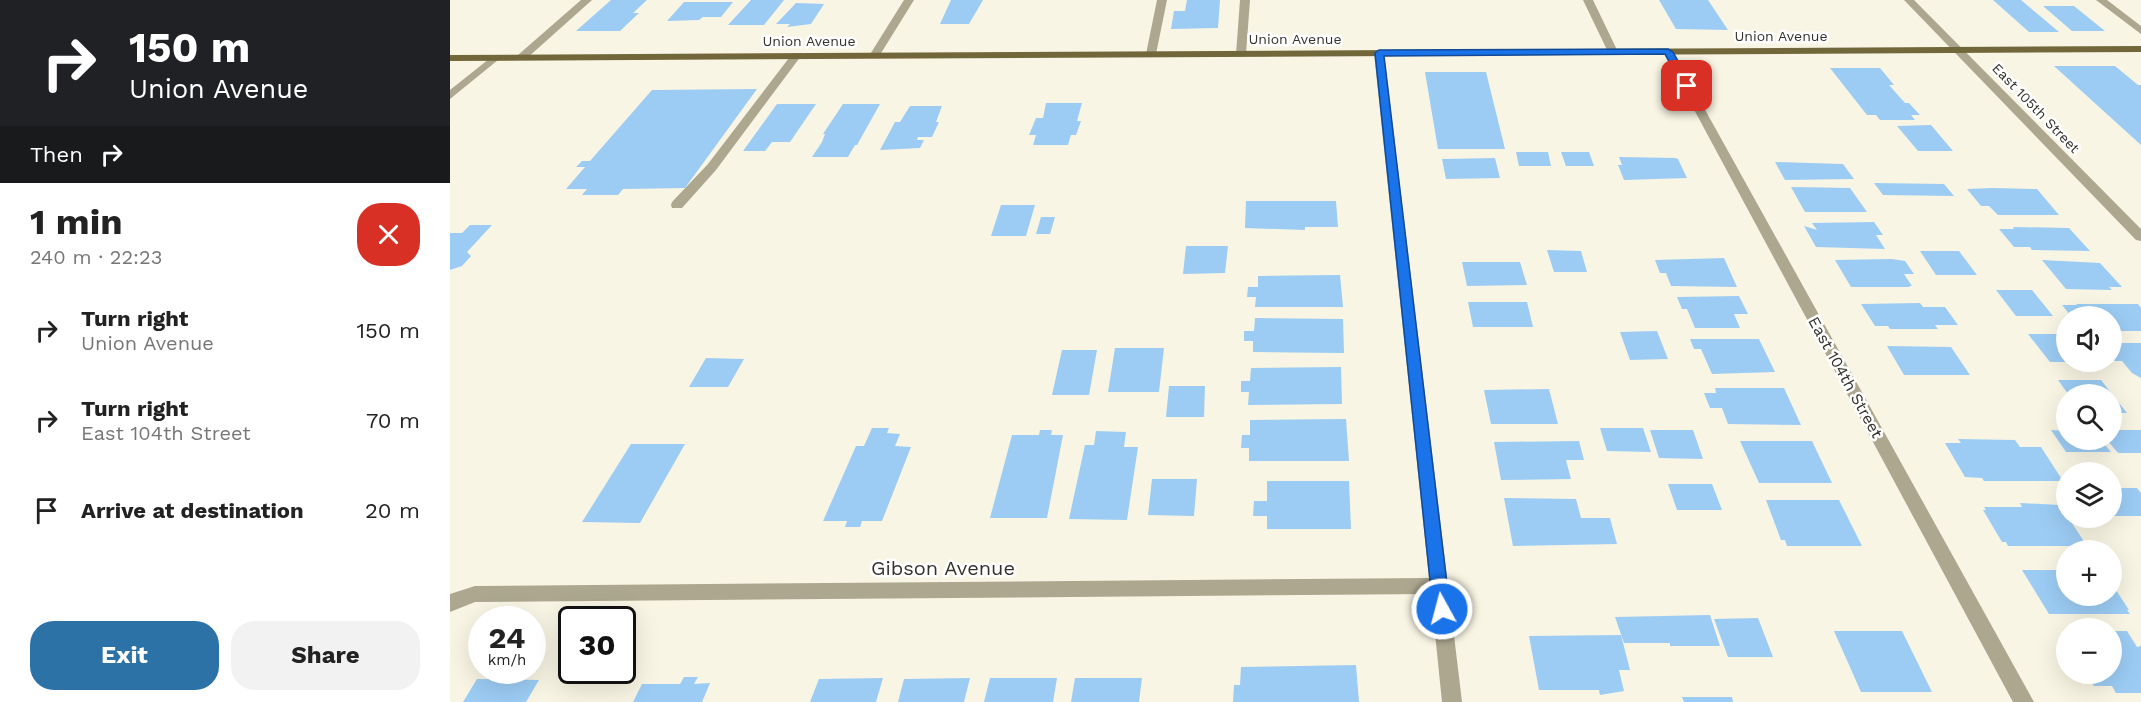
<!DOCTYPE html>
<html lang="en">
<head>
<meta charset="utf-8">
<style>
  :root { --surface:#fff; --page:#f2f2f2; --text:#222; --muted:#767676; --accent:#2c72a6 }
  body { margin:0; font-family:"Work Sans",sans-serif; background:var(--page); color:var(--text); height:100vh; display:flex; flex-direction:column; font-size:22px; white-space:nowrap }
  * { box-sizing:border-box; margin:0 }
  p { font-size:20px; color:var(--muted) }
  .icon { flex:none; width:33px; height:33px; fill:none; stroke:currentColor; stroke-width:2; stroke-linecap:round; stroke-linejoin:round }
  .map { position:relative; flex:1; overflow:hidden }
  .sheet { display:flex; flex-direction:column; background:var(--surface); width:450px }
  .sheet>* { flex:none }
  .guide { background:#202124; color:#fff; overflow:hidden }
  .fabs { position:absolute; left:1606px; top:306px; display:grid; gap:12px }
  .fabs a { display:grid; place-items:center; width:66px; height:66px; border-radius:50%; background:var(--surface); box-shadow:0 6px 24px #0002; font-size:30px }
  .speed { position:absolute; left:18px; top:606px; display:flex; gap:12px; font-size:30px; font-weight:700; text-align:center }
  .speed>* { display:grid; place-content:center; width:78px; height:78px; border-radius:50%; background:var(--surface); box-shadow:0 6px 24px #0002; line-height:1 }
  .speed small { font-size:15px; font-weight:400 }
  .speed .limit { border:3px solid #111; border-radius:9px; background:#fff; color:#111 }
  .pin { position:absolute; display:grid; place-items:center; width:51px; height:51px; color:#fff; margin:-26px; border-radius:12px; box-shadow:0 3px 9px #0006 }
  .me { position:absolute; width:66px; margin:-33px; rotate:353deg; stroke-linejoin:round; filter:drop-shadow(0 0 4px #0008) }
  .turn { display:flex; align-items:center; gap:21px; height:126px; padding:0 30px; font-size:27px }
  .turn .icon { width:78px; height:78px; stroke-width:2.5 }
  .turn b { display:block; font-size:42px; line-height:51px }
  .then { display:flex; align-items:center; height:57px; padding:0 30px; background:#0003; gap:12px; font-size:22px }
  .round { display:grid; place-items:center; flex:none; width:63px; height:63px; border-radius:24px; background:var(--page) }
  .summary { display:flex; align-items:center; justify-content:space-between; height:102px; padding:0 30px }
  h1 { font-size:36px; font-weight:700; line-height:45px }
  .cta { display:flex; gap:12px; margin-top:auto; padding:12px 30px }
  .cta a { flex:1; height:69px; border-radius:24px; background:var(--accent); color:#fff; font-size:24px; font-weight:700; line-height:69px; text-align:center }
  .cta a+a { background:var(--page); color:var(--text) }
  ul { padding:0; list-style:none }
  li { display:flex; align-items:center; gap:18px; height:90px; padding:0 30px }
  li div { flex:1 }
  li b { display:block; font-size:22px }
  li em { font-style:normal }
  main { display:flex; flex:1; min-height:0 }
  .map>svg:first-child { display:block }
  .building { fill:#9cccf4 }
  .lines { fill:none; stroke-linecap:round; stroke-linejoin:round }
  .minor { fill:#ada78f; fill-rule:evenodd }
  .major { fill:#72673a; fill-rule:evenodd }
  .route { fill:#1a73e8; stroke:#114b97; stroke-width:1.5 }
  .labels { text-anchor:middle; stroke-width:5; stroke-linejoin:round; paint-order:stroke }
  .far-street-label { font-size:14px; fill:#34322c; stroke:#fff }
  .street-label { font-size:16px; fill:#34322c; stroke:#fff }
  .near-street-label { font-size:20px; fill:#34322c; stroke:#fff }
</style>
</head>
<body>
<main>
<section class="sheet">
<div class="guide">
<div class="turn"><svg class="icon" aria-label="right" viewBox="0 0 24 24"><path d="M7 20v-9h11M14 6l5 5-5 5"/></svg><div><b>150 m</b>Union Avenue</div></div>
<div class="then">Then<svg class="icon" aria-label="right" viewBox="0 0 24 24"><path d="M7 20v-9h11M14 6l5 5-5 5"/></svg></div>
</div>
<div class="summary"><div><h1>1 min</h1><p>240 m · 22:23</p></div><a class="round" style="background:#d93025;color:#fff"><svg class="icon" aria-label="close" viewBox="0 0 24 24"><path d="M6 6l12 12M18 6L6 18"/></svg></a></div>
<ul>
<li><svg class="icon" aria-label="right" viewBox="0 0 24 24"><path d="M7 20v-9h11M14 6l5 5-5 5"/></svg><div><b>Turn right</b><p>Union Avenue</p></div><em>150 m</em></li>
<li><svg class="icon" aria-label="right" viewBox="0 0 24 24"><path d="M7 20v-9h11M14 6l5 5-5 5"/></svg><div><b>Turn right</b><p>East 104th Street</p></div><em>70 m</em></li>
<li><svg class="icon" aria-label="arrive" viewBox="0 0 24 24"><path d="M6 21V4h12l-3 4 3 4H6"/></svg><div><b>Arrive at destination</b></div><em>20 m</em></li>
</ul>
<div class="cta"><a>Exit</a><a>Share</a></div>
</section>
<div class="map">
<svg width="1691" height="702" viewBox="0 0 1691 702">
  <rect width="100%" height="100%" fill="#f9f5e4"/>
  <g class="building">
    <path d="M161 0H197L183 13H189L170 31H126Z"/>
    <path d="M301 0H334L314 25H278Z"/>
    <path d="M501 0H533L519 24H490Z"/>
    <path d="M737 0H770L768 28 721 29 724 11H735Z"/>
    <path d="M1209 0H1258L1278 30 1226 29Z"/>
    <path d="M1543 0H1571L1609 32H1579Z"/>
    <path d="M234 2H283L271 17H253L249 20 217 21Z"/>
    <path d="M346 3 374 4 361 24 337 27 340 24H326Z"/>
    <path d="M1593 6H1624L1655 31H1622Z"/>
    <path d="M1604 66H1665L1688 85H1691V145Z"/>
    <path d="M1380 68H1430L1444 85H1439L1455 103H1459L1470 115H1461L1465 120H1430L1426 115H1417Z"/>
    <path d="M975 72H1036L1055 149H988Z"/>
    <path d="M307 89 235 188 173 189 168 195H132L137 189H116L135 167H126L132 161H140L202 90Z"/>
    <path d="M596 103H632L627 121H631L626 135H621L618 145H583L586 135H579L586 118H593Z"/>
    <path d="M327 104H366L340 142H322L315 151H293Z"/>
    <path d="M393 104H430L407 145H405L398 157H362L372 142 375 134H373Z"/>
    <path d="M460 106H492L486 122H489L482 137H468L467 140H474L470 148 430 150 445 122H450Z"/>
    <path d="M1481 125 1503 151H1468L1447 126Z"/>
    <path d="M1066 152H1098L1101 166H1069Z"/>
    <path d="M1111 152H1139L1144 166H1116Z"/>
    <path d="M1169 157 1225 158 1228 159 1237 178 1174 180 1168 165H1172Z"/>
    <path d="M1045 158 1050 178 996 179 992 159Z"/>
    <path d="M1325 162 1393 164 1404 179 1335 180Z"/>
    <path d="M1424 183 1494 184 1504 196 1433 195Z"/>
    <path d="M1341 187 1400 188 1417 212H1355Z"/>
    <path d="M1542 188 1587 189 1609 215H1548L1539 206H1531L1517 189Z"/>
    <path d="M796 201H886L888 227H855V230L795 228Z"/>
    <path d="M551 205H585L576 236H541Z"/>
    <path d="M591 217H605L600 234H586Z"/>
    <path d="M1424 222 1433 235H1426L1435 249 1366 247 1354 226 1367 230 1362 223Z"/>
    <path d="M20 225H42L17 252 21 256 12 266 0 270V233H12Z"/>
    <path d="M1563 227 1619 228 1640 251 1582 250 1580 247H1564L1549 229H1564Z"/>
    <path d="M736 246H778L775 273 733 274Z"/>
    <path d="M1097 250 1131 251 1137 272H1104Z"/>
    <path d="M1470 251H1509L1527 275H1486Z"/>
    <path d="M1274 258 1287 287 1221 286 1216 273H1210L1205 260Z"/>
    <path d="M1442 259 1455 261 1464 274H1454L1462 286H1459L1460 287H1401L1385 260Z"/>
    <path d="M1592 260 1650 263 1672 287H1659L1662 290 1616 289Z"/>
    <path d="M1012 262H1070L1077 285 1017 286Z"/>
    <path d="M890 275 893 307H805L806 297H797L798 287H808V276Z"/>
    <path d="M1546 290H1582L1603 316H1566Z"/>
    <path d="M1289 296 1298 314H1284L1290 328H1245L1237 309H1232L1227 297Z"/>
    <path d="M1018 302H1077L1083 327H1023Z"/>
    <path d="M1470 303 1473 307H1495L1508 325H1485L1488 329H1440L1438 326H1425L1411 304Z"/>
    <path d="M1626 304H1688L1691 308V331H1662V316H1621L1612 305H1627Z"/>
    <path d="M805 318 893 319 894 353 803 352V341H794V331H804Z"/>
    <path d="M1207 331 1218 359 1180 360 1170 332Z"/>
    <path d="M1578 334H1617V362H1600Z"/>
    <path d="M1240 339H1309L1325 372 1262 374 1251 349H1244Z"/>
    <path d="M1662 343H1691V378L1682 373 1672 361H1665L1662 358Z"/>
    <path d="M1437 346 1501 347 1520 375H1454Z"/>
    <path d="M665 348H714L709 392H658Z"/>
    <path d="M612 350H647L639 395H602Z"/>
    <path d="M256 358 294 359 278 387H239Z"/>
    <path d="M891 367 892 404 798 405 799 392H791V381H800L801 368Z"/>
    <path d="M1608 380H1651L1677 413H1662V394H1618Z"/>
    <path d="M719 386H755L754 417H716Z"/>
    <path d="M1265 388H1334L1351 425 1278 424 1272 408H1260L1254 393H1266Z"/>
    <path d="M1099 389 1108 424H1041L1034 390Z"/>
    <path d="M896 419 899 461H799V448H791L792 435H800V420Z"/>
    <path d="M422 428H439L437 433 450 434 445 446 461 447 432 521H412L410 527H395L397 521H373L406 446H414Z"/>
    <path d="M1150 428H1193L1201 452 1157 451Z"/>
    <path d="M590 430H602L601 435H613L597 518H540L562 435H589Z"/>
    <path d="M1200 430H1243L1253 459 1209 458Z"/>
    <path d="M1601 430 1617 431V440H1651L1661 452H1616Z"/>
    <path d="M1662 430H1691V453H1668L1657 440H1662Z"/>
    <path d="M646 431 676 432 674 447H688L677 520 619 519 635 445H644Z"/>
    <path d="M1508 439 1565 440 1570 447H1591L1613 481H1534L1532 478 1515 477 1495 443H1511Z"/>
    <path d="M1129 441 1134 460H1116L1121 479 1051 480 1044 442Z"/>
    <path d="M1290 441H1362L1382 483H1309Z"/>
    <path d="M181 444H235L190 523 132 522Z"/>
    <path d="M702 479H747L744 516 698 515Z"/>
    <path d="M817 481H899L901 529H817V516H803L804 501H817Z"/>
    <path d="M1218 484H1262L1272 510H1227Z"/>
    <path d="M1662 488H1687L1691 493V516H1664Z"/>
    <path d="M1054 498 1126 499 1131 518H1160L1167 544 1063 546Z"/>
    <path d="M1316 500H1389L1412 546H1337L1335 540H1331Z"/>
    <path d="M1570 503 1610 505 1637 546H1558L1556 542H1552L1533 510H1536L1534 507H1572Z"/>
    <path d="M1572 570H1617V596H1662V584L1679 610H1677L1680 614H1599Z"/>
    <path d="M1260 615 1270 646H1220V643H1174L1165 617Z"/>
    <path d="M1308 618 1323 657H1278L1264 619Z"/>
    <path d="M1384 631H1452L1482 692H1411Z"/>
    <path d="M1662 631H1677L1687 647 1691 646V693H1666L1662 686H1644L1636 674H1662Z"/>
    <path d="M1171 635 1180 670H1169L1174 691 1150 695 1149 690H1089L1079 636Z"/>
    <path d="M906 665 909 702H783L784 685H790L791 667Z"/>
    <path d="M234 677H248L244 684 260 683 252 702H183L192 684H230Z"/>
    <path d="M433 678 426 702H360L369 679Z"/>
    <path d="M520 678 514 702H448L454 679Z"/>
    <path d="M540 678H607L603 702H534Z"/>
    <path d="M625 678H692L689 702H621Z"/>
    <path d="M27 679 89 680 76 702H13Z"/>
    <path d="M1232 697H1282L1283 702H1234Z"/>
  </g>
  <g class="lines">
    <g class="minor">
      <path d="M131 0H142L76 59H68V55Z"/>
      <path d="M454 0H464L428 58H420L419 56Z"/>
      <path d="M707 0H717L706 54 701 57 696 54Z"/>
      <path d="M790 0H800L796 54 791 57 786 54Z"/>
      <path d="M1133 0H1143L1168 52 1167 54 1158 52Z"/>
      <path d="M1454 0H1464L1691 229V241L1686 240Z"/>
      <path d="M1646 0H1657L1691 26V34Z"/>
      <path d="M1218 49 1223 52 1584 702H1563L1213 52Z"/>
      <path d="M929 50 934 53 1012 702H992L981 594 25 602 0 612V594L25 586 979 578 924 53Z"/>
      <path d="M346 53 351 56 266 170 232 208H222L221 205 222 202 258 164 342 54Z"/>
      <path d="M44 55 49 58 48 60 0 99V90Z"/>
    </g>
    <path class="major" d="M1691 46V52L0 61V55Z"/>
  </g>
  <path class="route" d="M1218 49 1223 52 1242 86 1241 89H1234L1215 54 934 56 1000 609 998 615 992 617 985 615 983 609 925 53 929 50Z"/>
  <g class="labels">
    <g class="far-street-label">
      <text x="1331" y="41">Union Avenue</text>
      <text x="845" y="44">Union Avenue</text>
      <text x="359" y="46">Union Avenue</text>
      <text transform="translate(1586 108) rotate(46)" y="5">East 105th Street</text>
    </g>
    <g class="street-label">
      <text transform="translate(1396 377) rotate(61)" y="6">East 104th Street</text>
    </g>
    <g class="near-street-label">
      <text x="493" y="575">Gibson Avenue</text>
    </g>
  </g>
</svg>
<div class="fabs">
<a><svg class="icon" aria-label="sound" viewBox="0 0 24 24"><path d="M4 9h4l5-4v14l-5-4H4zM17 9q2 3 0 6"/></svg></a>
<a><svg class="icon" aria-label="search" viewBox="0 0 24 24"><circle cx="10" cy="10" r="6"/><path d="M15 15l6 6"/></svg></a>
<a><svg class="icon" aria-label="layers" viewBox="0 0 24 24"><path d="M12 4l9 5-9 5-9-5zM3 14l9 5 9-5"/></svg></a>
<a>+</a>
<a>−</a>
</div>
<div class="speed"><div>24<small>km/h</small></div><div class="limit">30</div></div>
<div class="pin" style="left:1237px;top:86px;background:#d93025"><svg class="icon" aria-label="arrive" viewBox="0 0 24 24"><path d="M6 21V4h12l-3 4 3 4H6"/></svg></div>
<svg class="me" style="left:992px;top:609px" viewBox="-20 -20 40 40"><circle r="17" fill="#1a73e8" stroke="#fff" stroke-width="3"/><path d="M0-11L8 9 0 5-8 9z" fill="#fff"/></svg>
</div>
</main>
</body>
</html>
